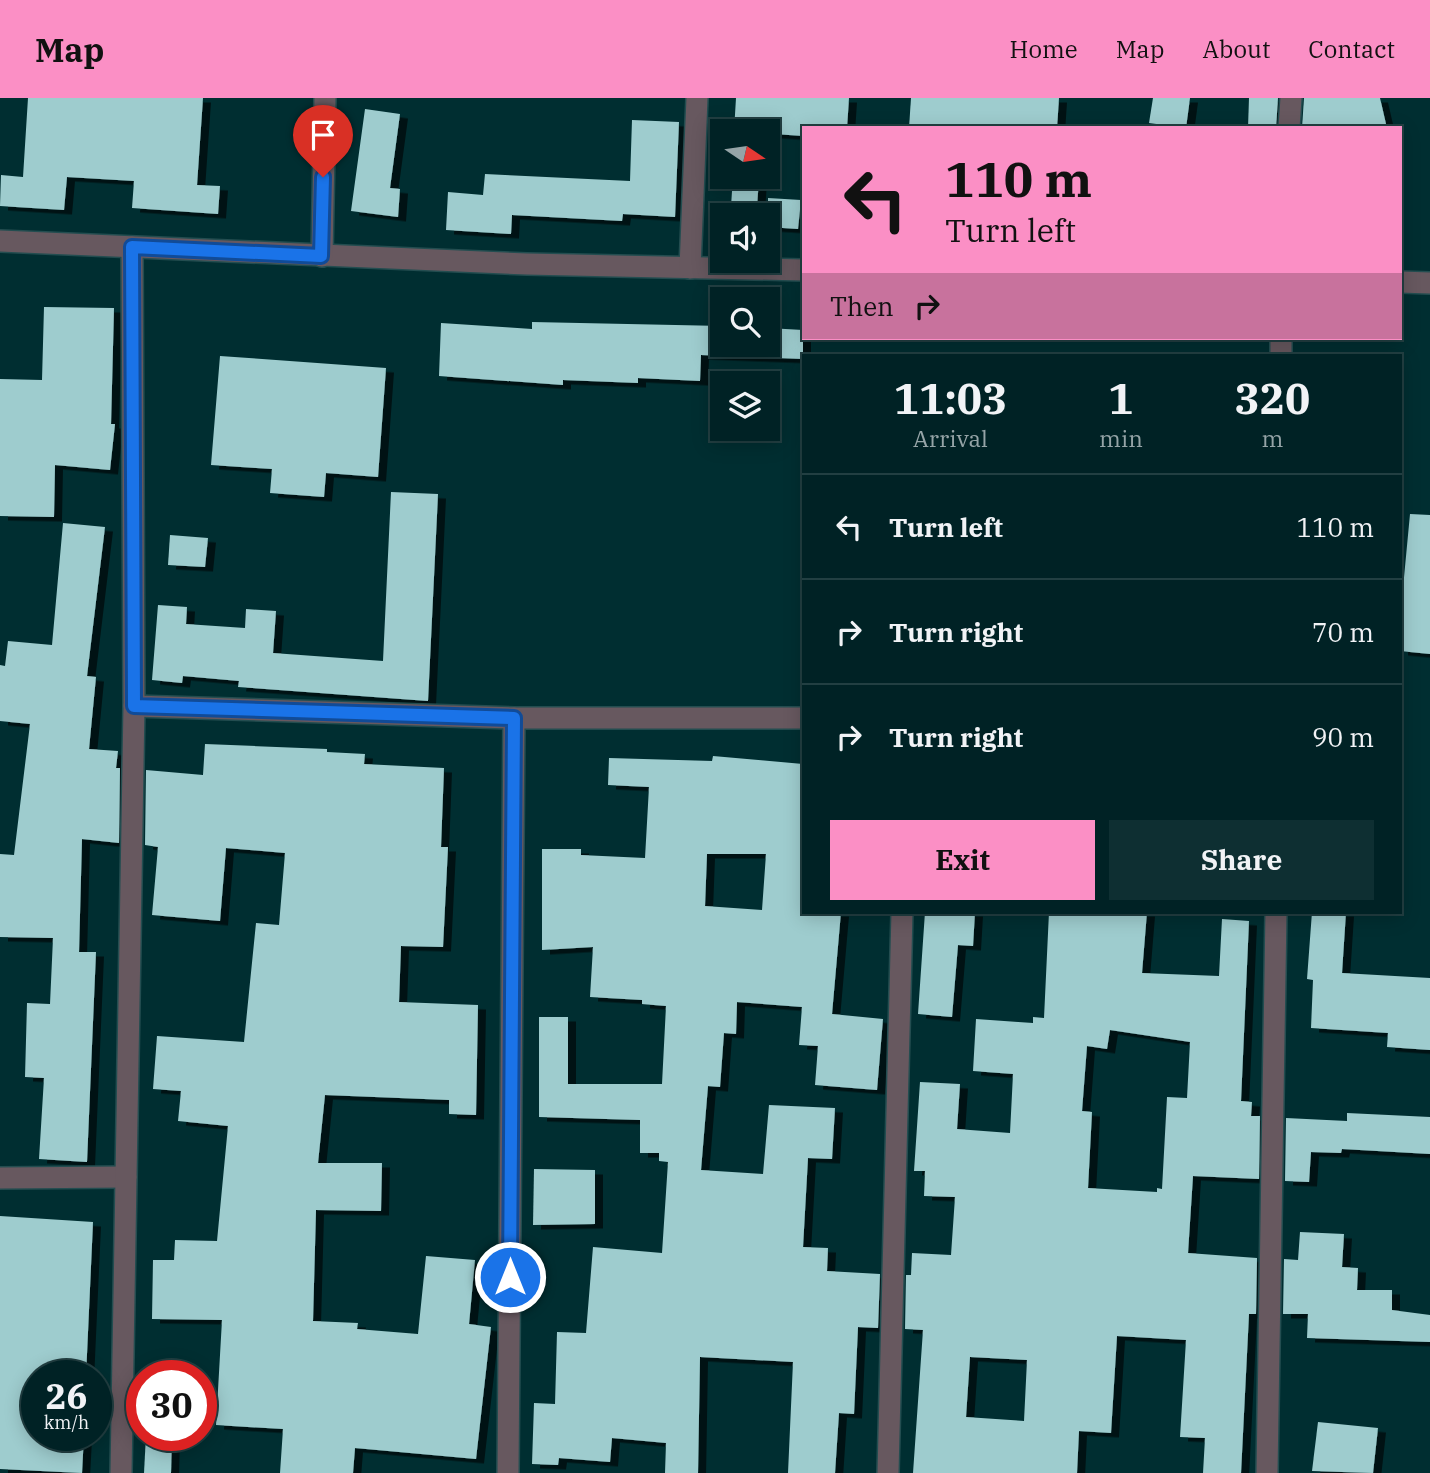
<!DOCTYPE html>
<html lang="en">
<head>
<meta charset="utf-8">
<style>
  :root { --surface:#002225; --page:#0e2f32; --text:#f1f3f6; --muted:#95a4a7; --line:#223f42; --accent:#fb8fc5 }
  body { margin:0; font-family:"IBM Plex Serif",serif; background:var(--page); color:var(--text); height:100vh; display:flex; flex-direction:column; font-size:26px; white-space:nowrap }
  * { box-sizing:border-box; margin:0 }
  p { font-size:23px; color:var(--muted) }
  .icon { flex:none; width:38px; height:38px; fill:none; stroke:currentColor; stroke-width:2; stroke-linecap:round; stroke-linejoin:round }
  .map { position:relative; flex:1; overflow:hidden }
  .side { position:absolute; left:802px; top:256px; width:600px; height:560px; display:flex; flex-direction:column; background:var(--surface); border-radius:0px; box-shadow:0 4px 18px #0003,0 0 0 2px var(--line) }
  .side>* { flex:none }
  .top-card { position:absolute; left:802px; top:28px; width:600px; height:214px; border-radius:0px; box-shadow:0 4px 18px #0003,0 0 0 2px var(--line); background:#fb8fc5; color:#111; overflow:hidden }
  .needle { width:46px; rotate:103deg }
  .controls { position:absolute; left:710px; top:21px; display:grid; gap:14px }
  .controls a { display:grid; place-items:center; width:70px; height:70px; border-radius:0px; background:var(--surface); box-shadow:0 4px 18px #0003,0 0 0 2px var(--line); font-size:35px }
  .speed { position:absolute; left:21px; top:1262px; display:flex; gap:14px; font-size:35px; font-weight:700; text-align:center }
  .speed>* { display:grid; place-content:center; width:91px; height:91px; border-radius:50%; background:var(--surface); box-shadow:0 4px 18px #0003,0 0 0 2px var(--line); line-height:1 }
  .speed small { font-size:18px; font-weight:400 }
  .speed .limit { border:10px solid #d22; background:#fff; color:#111 }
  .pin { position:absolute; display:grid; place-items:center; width:60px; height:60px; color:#fff; margin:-72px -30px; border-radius:50% 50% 50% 0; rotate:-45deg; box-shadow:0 0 7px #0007 }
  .pin .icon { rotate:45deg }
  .me { position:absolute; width:77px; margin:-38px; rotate:0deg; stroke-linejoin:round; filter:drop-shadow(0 0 5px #0008) }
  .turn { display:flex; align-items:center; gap:24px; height:147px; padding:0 28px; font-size:32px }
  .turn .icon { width:91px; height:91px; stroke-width:2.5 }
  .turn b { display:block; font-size:49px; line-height:60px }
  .then { display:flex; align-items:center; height:66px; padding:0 28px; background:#0003; gap:14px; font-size:26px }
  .eta { display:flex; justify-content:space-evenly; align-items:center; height:119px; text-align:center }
  .eta b { font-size:42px; font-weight:700; line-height:49px }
  .cta { display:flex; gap:14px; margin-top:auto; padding:14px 28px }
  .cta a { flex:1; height:80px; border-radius:0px; background:var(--accent); color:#111; font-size:28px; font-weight:700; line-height:80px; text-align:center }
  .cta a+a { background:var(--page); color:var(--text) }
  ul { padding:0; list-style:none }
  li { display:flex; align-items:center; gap:21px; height:105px; padding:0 28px; border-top:2px solid var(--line) }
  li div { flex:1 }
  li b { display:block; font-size:26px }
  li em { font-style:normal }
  header { display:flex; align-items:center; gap:42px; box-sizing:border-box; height:98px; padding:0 35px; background:var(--accent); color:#111 }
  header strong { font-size:33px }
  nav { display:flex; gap:38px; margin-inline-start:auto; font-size:24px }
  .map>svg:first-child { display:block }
  .building { fill:#9eccce; fill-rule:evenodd; filter:url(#shadow) }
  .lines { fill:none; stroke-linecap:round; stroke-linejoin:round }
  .minor-casing { stroke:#234d50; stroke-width:24 }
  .minor { stroke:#67585f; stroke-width:21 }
  .route-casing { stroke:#114b97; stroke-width:18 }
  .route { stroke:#1a73e8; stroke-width:12 }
</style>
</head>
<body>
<header>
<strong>Map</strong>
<nav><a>Home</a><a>Map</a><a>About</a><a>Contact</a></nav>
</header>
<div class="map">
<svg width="1430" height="1375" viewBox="0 0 1430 1375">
  <defs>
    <filter id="shadow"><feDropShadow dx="8" dy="4.5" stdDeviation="0" flood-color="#0009"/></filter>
  </defs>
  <rect width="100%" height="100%" fill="#002e31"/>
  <g class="building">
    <path d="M28 0H203L197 87 220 88 218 116 132 110 134 83 67 79 64 112 0 108 1 77 23 79Z"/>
    <path d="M736 0H849L847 30H803V38L734 33Z"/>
    <path d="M911 0H1059L1057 30H909Z"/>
    <path d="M1153 0H1190L1186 30 1149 25Z"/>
    <path d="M1249 0H1278L1276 30H1248Z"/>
    <path d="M1304 0H1380L1386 26 1368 30H1302Z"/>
    <path d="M365 11 400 16 390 90 400 91 398 119 351 113Z"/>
    <path d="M632 22 679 24 675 119 623 116 622 123 512 117 511 136 446 132 448 94 483 97 485 76 630 83Z"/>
    <path d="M733 79H759L757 110 731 108Z"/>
    <path d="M768 100 801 102 798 131 768 129Z"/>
    <path d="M44 209 114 210 111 326H115L110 372 55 367 54 419 0 418V281L42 282Z"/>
    <path d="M532 224 723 228V247H768V230L803 232V261L701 257 700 283 638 280V285L563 282V287L439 278 441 225 532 231Z"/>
    <path d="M220 258 386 270 378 379 326 375 324 399 270 395 272 371 211 367Z"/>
    <path d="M391 394 438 396 428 603 238 589 239 583 183 578 182 585 152 582 158 507 187 509 186 526 245 530 246 511 276 513 273 555 383 563Z"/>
    <path d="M1410 416 1430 417V556L1400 553V489L1403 490Z"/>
    <path d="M63 425 105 429 87 578 96 579 89 651 118 653 116 670H120L119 745 82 741 79 854H96L87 1064 39 1061 44 980 25 979 27 905 50 906 53 840 0 839V756L14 757 30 626 0 623V567L5 568 8 543 52 547Z"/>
    <path d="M170 437 208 440 205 469 168 467Z"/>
    <path d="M205 646 327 651V654L365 656 364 666 444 670 441 749H448L443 849 401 848 399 904 478 907 476 1017 449 1016V1002L325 997 318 1065H382L381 1113 316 1112 313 1223 358 1225 357 1231 418 1236 426 1158 475 1162 469 1226 491 1229 476 1361 355 1350 353 1375H280L283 1331 216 1327 222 1222 152 1221 153 1162H174L175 1142 217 1143 228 1028 178 1023 181 993 153 991 157 938 244 944 256 825 279 827 285 755 226 750 220 823 152 817 158 749 145 747 146 672 203 677Z"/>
    <path d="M713 658 803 666V814H841L832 916 883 921 877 992 815 987 818 948 799 947 802 909 737 904 736 936 724 935 720 989 708 988 701 1072 763 1076 769 1007 835 1010 832 1061 808 1060 803 1149 828 1150 827 1173 880 1176 878 1230 858 1229 854 1316 839 1315 835 1375H788L793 1264 700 1259 698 1375H665L666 1345 612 1340 610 1364 559 1360 558 1367 532 1366 534 1305 555 1306 557 1234 586 1235 593 1149 662 1155 668 1064 659 1063V1055H640V1022L539 1019V919H568V986H662L666 908 642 906V902L590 899 593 849 542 852V751H581V757L645 760 649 689 608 687 609 660 712 663ZM707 756H766L762 812 705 808Z"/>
    <path d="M925 814H975L973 848 958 847 952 919 918 916Z"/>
    <path d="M1049 814H1147L1142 875 1219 878 1222 821 1249 823 1241 1003 1252 1004 1251 1018H1260L1259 1081 1193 1078 1188 1155 1257 1160 1256 1216H1249L1241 1375H1203L1205 1340 1180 1339 1186 1242 1117 1238 1111 1335 1079 1333 1077 1375H913L923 1232 905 1231 906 1177H911L912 1155 951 1157 955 1099 924 1098 925 1073H914L920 984 960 986 957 1031 1010 1035 1013 976 973 973 976 921 1033 925V919L1044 920ZM1110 932 1190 944 1187 1000 1167 999 1162 1091 1157 1090V1094L1088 1090 1092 1014 1082 1013 1087 948 1107 951ZM970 1259 1027 1262 1024 1323 966 1319Z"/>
    <path d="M1312 814H1346L1342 875 1430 880V952L1387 949 1388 935 1311 930 1313 882 1307 881Z"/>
    <path d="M1347 1015 1430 1019V1056L1342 1051 1341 1055 1311 1054 1309 1084 1285 1083 1286 1020 1347 1023Z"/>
    <path d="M534 1071 595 1072V1126L533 1127Z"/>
    <path d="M0 1118 93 1124 86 1278H37V1337H84L82 1375 0 1371Z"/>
    <path d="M1300 1134 1344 1136 1342 1169 1358 1170 1357 1192H1392V1212L1430 1217V1244L1307 1240 1308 1216H1283L1284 1161 1298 1162Z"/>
    <path d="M1318 1324 1378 1330 1373 1375 1312 1373Z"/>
    <path d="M146 1337H172L171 1375H144Z"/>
  </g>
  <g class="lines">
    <defs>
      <g id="minor">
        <path d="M1289 30 1291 0"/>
        <path d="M0 143 527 166 803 172"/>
        <path d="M322 158 325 0"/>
        <path d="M690 170 697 0"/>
        <path d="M1400 184 1430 185"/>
        <path d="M1281 257V240"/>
        <path d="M134 608 514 620H803"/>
        <path d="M0 1080 126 1079"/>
        <path d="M121 1375 134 608 132 149"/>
        <path d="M508 1375 514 620"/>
        <path d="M888 1375 902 814"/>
        <path d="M1267 1375 1276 814"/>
      </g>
    </defs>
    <use href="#minor" class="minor-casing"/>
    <use href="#minor" class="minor"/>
  </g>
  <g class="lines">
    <defs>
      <path id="route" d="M323 79 321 158 132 149 134 608 514 620 510 1179"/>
    </defs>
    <use href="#route" class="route-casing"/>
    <use href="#route" class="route"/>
  </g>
</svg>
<div class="controls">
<a><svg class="needle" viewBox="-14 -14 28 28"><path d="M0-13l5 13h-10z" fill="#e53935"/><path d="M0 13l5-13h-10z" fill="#95a4a7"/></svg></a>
<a><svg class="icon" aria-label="sound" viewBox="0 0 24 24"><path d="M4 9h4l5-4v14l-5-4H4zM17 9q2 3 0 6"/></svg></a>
<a><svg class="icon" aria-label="search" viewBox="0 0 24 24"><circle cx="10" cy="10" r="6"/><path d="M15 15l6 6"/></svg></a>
<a><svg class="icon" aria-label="layers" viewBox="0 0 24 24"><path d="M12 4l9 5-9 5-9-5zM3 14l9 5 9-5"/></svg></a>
</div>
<div class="speed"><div>26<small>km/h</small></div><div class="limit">30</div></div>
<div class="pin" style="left:323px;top:79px;background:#d93025"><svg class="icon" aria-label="arrive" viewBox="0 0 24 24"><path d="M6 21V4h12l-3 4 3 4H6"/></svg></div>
<svg class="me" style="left:510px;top:1179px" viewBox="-20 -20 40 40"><circle r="17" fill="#1a73e8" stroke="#fff" stroke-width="3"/><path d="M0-11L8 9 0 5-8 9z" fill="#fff"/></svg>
<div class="top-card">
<div class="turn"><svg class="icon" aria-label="left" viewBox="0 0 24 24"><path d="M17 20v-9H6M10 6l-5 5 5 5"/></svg><div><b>110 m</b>Turn left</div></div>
<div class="then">Then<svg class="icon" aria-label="right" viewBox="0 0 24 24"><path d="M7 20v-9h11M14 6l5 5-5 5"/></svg></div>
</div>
<section class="side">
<div class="eta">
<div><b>11:03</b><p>Arrival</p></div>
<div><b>1</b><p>min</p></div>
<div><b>320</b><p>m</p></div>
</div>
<ul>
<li><svg class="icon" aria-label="left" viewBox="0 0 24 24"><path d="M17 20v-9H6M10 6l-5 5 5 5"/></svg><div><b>Turn left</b></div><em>110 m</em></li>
<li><svg class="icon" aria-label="right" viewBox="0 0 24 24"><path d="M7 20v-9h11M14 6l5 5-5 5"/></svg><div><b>Turn right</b></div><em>70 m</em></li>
<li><svg class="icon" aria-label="right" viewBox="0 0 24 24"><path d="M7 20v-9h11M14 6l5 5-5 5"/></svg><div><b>Turn right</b></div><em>90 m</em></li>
</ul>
<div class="cta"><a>Exit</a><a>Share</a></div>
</section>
</div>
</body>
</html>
